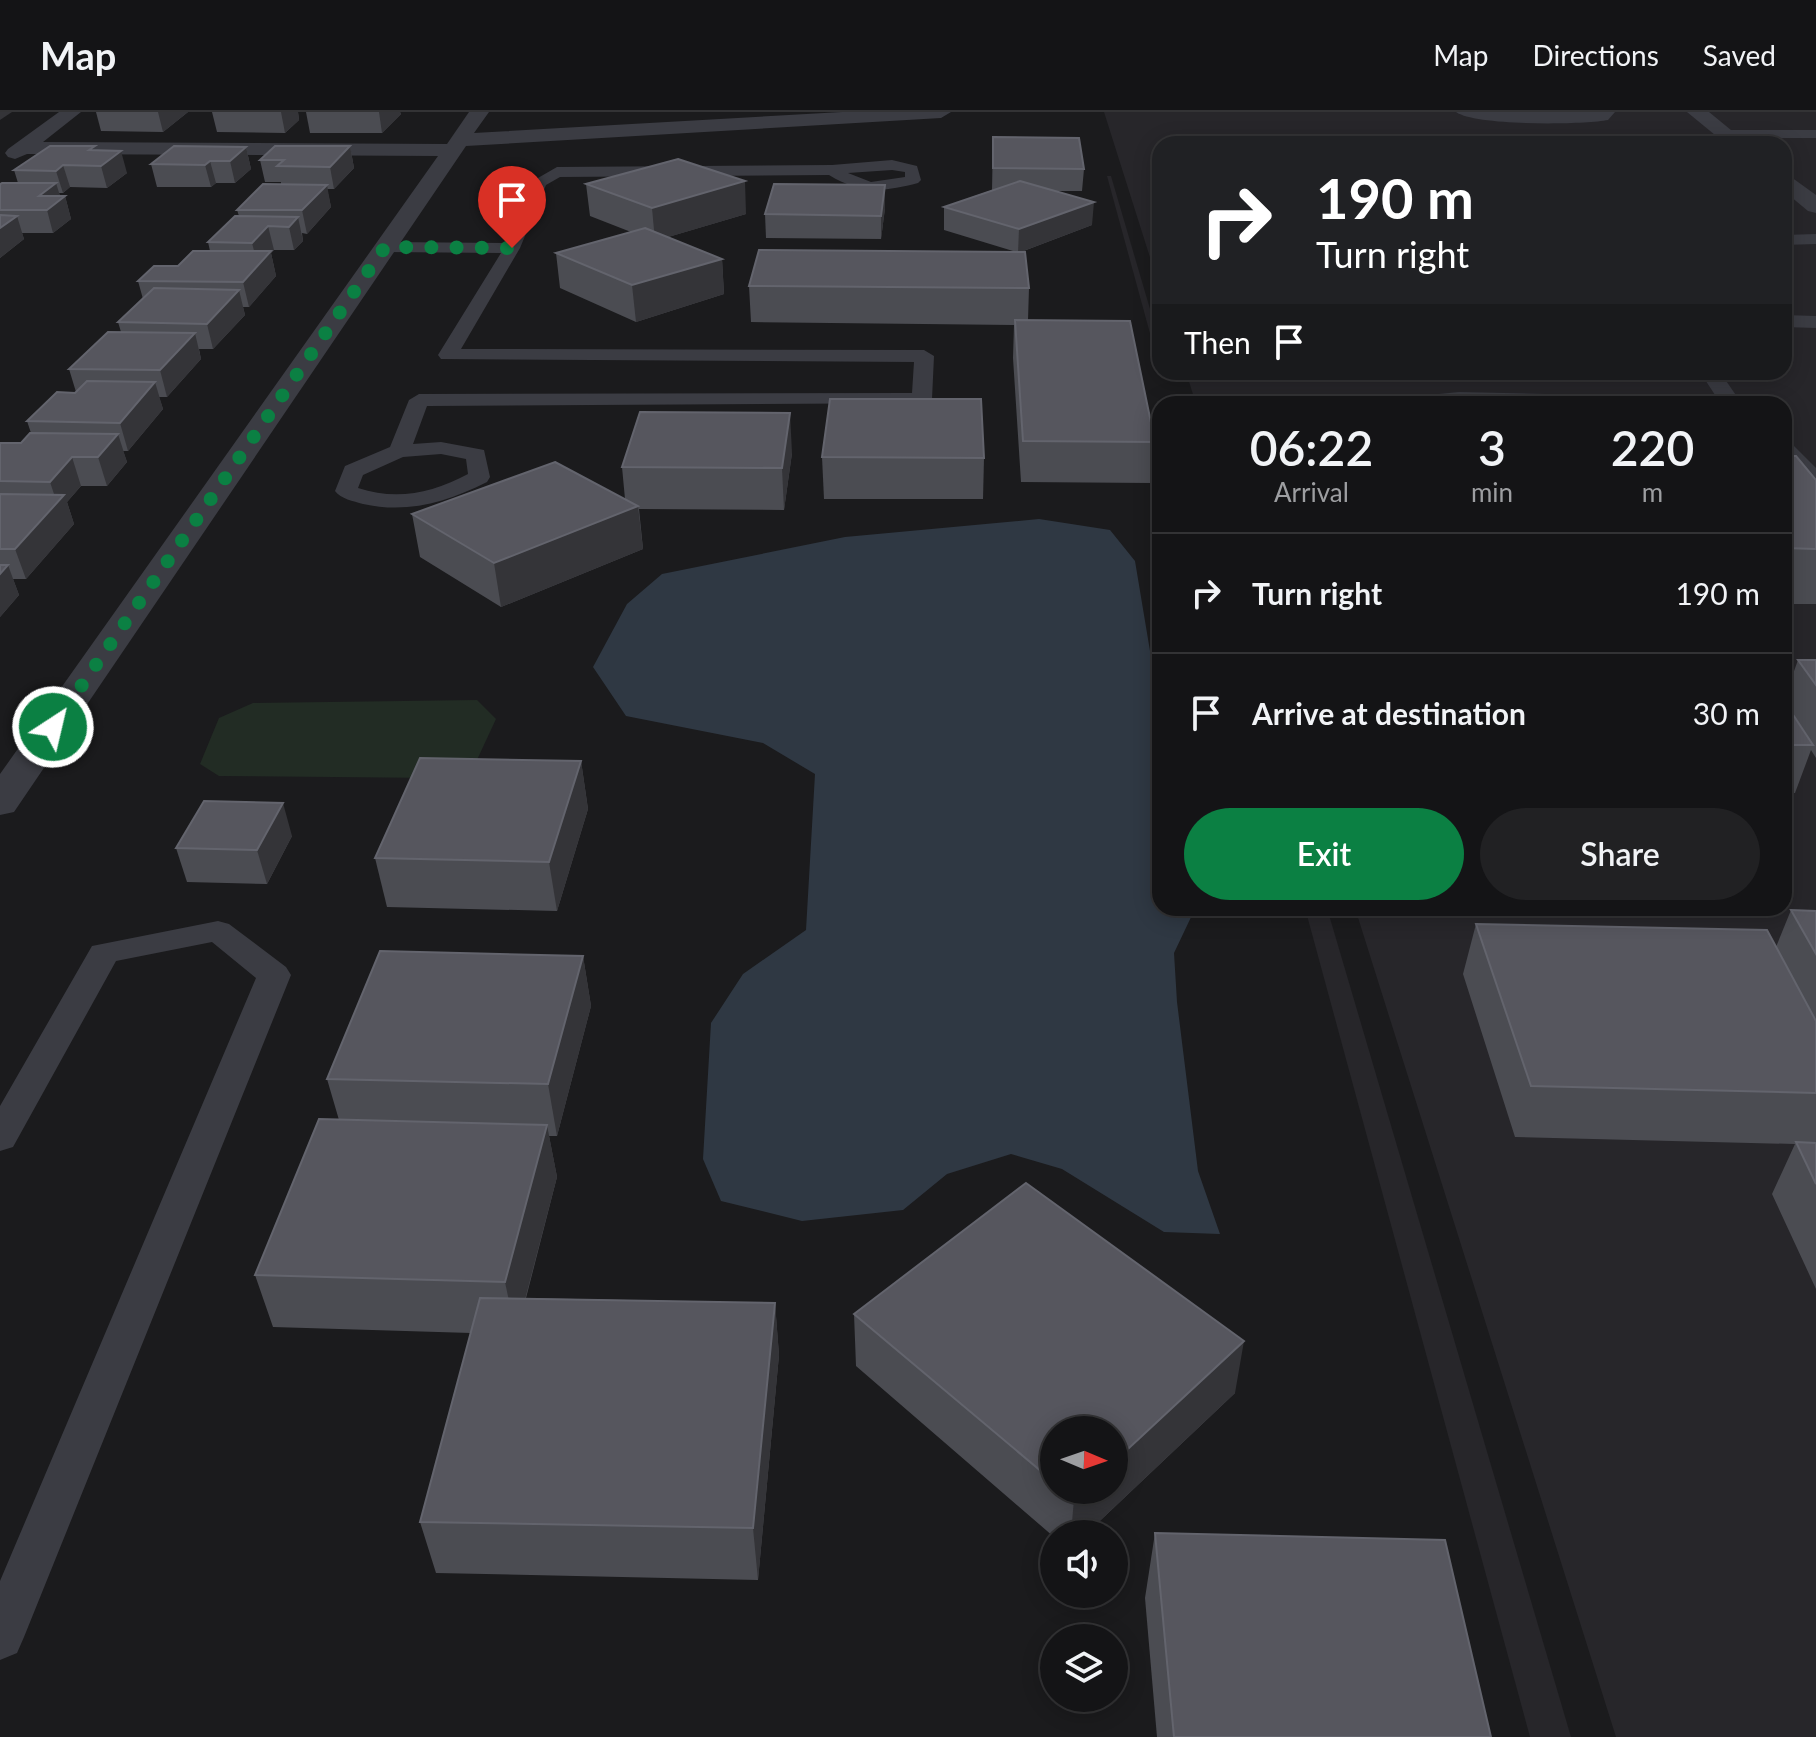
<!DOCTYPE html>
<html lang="en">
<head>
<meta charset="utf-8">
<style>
  :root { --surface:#141416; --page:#212123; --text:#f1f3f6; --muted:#9d9ea1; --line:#333335; --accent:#0b8043 }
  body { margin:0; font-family:Lato,sans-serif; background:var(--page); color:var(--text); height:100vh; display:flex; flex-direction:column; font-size:30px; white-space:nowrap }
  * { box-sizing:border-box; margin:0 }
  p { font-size:26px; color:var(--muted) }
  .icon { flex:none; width:44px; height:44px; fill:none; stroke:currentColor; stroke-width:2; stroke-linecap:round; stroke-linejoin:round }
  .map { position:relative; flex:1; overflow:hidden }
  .sheet { position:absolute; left:1152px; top:284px; width:640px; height:520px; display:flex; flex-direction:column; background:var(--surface); border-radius:24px; box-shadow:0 4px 20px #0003,0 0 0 2px var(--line) }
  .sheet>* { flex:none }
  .top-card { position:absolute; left:1152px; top:24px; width:640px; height:244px; border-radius:24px; box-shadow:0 4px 20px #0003,0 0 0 2px var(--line); background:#202124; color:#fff; overflow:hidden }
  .needle { width:52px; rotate:92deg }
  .controls { position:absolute; left:1040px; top:1304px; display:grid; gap:16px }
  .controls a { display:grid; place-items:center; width:88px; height:88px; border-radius:50%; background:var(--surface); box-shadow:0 4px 20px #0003,0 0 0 2px var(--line); font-size:40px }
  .pin { position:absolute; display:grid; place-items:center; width:68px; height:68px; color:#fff; margin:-82px -34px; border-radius:50% 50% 50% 0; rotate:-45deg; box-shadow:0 0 8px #0007 }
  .pin .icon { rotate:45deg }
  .me { position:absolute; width:88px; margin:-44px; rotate:35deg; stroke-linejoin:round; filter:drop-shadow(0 0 6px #0008) }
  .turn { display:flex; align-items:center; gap:28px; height:168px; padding:0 32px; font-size:36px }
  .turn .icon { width:104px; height:104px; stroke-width:2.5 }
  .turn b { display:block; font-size:56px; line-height:68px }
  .then { display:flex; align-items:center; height:76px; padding:0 32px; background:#0003; gap:16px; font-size:30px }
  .eta { display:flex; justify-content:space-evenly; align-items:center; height:136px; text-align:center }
  .eta b { font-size:48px; font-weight:600; line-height:56px }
  .action { display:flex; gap:16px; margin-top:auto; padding:16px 32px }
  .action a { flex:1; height:92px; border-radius:48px; background:var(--accent); color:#fff; font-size:32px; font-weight:600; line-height:92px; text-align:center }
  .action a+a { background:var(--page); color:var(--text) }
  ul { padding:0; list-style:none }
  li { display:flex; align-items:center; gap:24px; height:120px; padding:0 32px; border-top:2px solid var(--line) }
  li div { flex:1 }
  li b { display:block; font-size:30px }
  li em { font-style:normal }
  header { display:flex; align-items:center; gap:48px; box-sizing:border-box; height:112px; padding:0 40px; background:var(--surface); border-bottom:2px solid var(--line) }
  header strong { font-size:38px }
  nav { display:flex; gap:44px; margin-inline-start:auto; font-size:28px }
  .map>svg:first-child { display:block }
  .built { fill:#27262a }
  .green { fill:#222c24 }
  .water { fill:#2f3843 }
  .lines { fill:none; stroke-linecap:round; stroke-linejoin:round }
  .service { fill:#3b3c43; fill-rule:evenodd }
  .minor { fill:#3b3c43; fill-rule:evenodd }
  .wall { fill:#4b4c52; fill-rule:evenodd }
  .shaded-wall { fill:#343438 }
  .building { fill:#56565e; stroke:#63646d; stroke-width:2 }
  .route { stroke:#0b8043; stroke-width:14; stroke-dasharray:0 25.2 }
</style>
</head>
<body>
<header>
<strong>Map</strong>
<nav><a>Map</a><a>Directions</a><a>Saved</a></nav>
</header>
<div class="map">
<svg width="1816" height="1625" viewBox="0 0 1816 1625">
  <rect width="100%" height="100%" fill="#1b1b1d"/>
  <g class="built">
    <path d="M1104 0H1816V1625H1616L1355 796H1784V292H1196L1186 260H1784V32H1160V177Z"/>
    <path d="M1107 64H1111L1160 231V258Z"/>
    <path d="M1305 796H1327L1571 1625H1530Z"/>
  </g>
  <path class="green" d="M477 588 496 607 476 650 438 666 219 664 200 652 219 606 253 591Z"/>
  <path class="water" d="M1039 407 1110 418 1135 449 1160 599V796H1192L1193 801 1174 841 1177 890 1198 1059 1220 1122 1164 1120 1062 1057 1011 1042 947 1062 903 1098 802 1109 721 1089 703 1047 711 911 743 862 806 818 815 662 763 631 626 604 593 555 627 492 662 462 845 425Z"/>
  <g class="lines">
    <g class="service">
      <path d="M1456 0H1615L1608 8C1582 13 1475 14 1456 0Z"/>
      <path d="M1816 18V26H1725L1718 22 1725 18Z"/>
      <path d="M892 48 917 54 921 68 918 71C884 80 860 82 829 63L560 65 546 73 520 136 461 237 924 238 934 244 932 287 929 291 427 294 413 332 441 330 484 338 490 365 487 370C447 390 408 402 363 392 353 389 341 387 335 379L345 354 390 335 409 288 419 282 912 281 914 250 441 247 438 243 501 141 385 140 377 135 385 130 506 131 531 70 557 55 832 53ZM892 58 905 60V65L871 70 848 61ZM441 342 466 347 468 362C432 381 397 389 358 376L363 363 403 345Z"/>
      <path d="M1816 122V132L1784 133V123Z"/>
      <path d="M1784 203 1816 204V216L1784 215Z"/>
      <path d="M1700 260H1720L1742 292H1413L1419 284 1459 280 1717 286Z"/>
      <path d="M1784 331 1792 332 1816 356V375L1808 373 1784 349Z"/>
      <path d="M218 809 229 812 286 855 291 863 24 1525 17 1541 0 1548V1469L256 866 212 830 116 849 13 1035 0 1039V994L92 834Z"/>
    </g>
    <g class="minor">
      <path d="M59 0H81L43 30 447 32 469 0H489L474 21 842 0H951L941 6 466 34 14 700 0 703V662L438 44 27 42 15 47 8 45 5 41 8 37Z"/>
      <path d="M1687 0H1709L1748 32H1726Z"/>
      <path d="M1784 63 1791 65 1816 83V101L1808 99 1784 79Z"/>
    </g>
  </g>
  <g class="wall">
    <path d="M96 0H188L163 20 101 19Z"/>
    <path d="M212 0H298L299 8 285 21 217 20Z"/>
    <path d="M306 0H400L401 2 382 21H310Z"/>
    <path d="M993 25 1084 57 1082 79H1053L1092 113 1021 140 1029 176 1028 208 1155 330 1151 371 1021 370 1013 246 1014 213 751 210 749 174 1013 139 944 118V95L992 78Z"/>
    <path d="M350 34 354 56 334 77H327L331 95 307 122 302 121 303 129 294 138H274L271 141 276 164 249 195H243L245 203 213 237H199L201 247 167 285H159L163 297 128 339H123L127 350 107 374H81L67 390 74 412 26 467H13L19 483 0 505V331H21L31 321 27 309 76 280 69 257 121 220 118 210 143 187 138 169 178 154 210 139 208 130 239 104 237 98 281 72V70H265L260 48Z"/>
    <path d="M246 35 251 57 235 71H216L211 75H157L151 52Z"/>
    <path d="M96 38 127 61 107 76 70 75 63 81H59L60 84H65L71 107 53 121H22L24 127 0 146V72L18 71 14 58Z"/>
    <path d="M586 72 746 102 668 125 722 147 724 182 636 210 560 176 556 141 631 120 590 104Z"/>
    <path d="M885 96 881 127 766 126 765 102Z"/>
    <path d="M1388 260H1642L1640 267 1390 264Z"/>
    <path d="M792 341 784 398 639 397 643 437 501 495 420 445 412 402 625 387 622 355Z"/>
    <path d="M1784 344 1816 368V492H1784Z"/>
    <path d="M822 345 984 346 983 387H824Z"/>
    <path d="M1798 548H1816V646L1811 638 1795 681H1784V587Z"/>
    <path d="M581 649 588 697 557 799 387 795 375 746Z"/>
    <path d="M292 724 267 772 187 770 176 736Z"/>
    <path d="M1791 798 1816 799V1177L1772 1082 1795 1032 1515 1025 1463 862 1476 812 1776 835Z"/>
    <path d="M583 844 591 894 557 1024H549L557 1065 526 1186 775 1191 779 1243 758 1468 436 1461 420 1410 471 1221 273 1215 255 1163 339 1008 327 967Z"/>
    <path d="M854 1202 1235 1281 1086 1422H1054V1425L856 1254ZM1054 1318 1114 1378H1054Z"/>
    <path d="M1155 1421 1491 1625H1157L1145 1486Z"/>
  </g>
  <g class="shaded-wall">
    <path d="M0 0H12L0 8Z"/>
    <path d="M158 0H188L163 20Z"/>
    <path d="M281 0H298L299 8 285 21Z"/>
    <path d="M379 0H400L401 2 382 21Z"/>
    <path d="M350 34 354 56 334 77 330 55Z"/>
    <path d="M246 35 251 57 235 71 230 49Z"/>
    <path d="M121 39 127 61 107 76 101 54Z"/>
    <path d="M210 49 216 71 211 75 205 53Z"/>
    <path d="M63 53 70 75 63 81 56 59Z"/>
    <path d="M745 69 746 102 655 129 652 96Z"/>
    <path d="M56 71 61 87 65 84 71 107 53 121 47 98 39 84Z"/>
    <path d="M327 73 331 95 307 122 302 98Z"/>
    <path d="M885 73V96L881 127V104Z"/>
    <path d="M1094 90 1092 113 1018 141 1019 117Z"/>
    <path d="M17 104 24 127 0 146V116Z"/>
    <path d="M298 105 303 129 294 138 289 115Z"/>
    <path d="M268 114 274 138 271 141 276 164 249 195 243 170 258 154 252 131Z"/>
    <path d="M722 147 724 182 636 210 632 173Z"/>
    <path d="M239 178 245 203 213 237 207 212Z"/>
    <path d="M195 221 201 247 167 285 160 258Z"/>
    <path d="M155 270 163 297 128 339 120 311Z"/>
    <path d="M790 301 792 341 784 398 782 356Z"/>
    <path d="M118 322 127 350 107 374 98 345Z"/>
    <path d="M72 345 81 374 67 390 74 412 26 467 15 437 57 391 50 370Z"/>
    <path d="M638 394 643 437 501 495 494 451Z"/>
    <path d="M8 453 19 483 0 505V462Z"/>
    <path d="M581 649 588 697 557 799 549 750Z"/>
    <path d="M283 691 292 724 267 772 257 738Z"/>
    <path d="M583 844 591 894 557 1024 548 972Z"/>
    <path d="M547 1013 557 1065 516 1222 505 1170Z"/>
    <path d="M775 1191 779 1243 758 1468 753 1416Z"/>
    <path d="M1244 1229 1235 1281 1086 1422H1071L1074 1387 1084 1378H1114V1350Z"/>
  </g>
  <g class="building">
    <path d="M993 25 1079 26 1084 57 993 56Z"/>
    <path d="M50 34H95L89 38 121 39 101 54 63 53 56 59 14 58Z"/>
    <path d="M174 34 246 35 230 49H210L205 53 151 52Z"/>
    <path d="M275 34H350L330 55 277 54 284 48H260Z"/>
    <path d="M678 47 745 69 652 96 586 72Z"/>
    <path d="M1020 69 1094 90 1019 117 944 95Z"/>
    <path d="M2 71H56L39 84H65L47 98H0V72Z"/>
    <path d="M263 72 327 73 302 98H237Z"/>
    <path d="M774 72 885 73 881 104 765 102Z"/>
    <path d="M0 103 17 104 0 116Z"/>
    <path d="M235 104 298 105 289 115 268 114 252 131 208 130Z"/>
    <path d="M645 116 722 147 632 173 556 141Z"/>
    <path d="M759 138 1025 140 1029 176 749 174Z"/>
    <path d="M193 139H271L243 170 138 169 154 154H178Z"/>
    <path d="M154 176 239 178 207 212 118 210Z"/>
    <path d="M1015 208 1130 209 1155 330 1023 329Z"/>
    <path d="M108 220 195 221 160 258 69 257Z"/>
    <path d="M87 269 155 270 120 311 27 309 57 280 75 281Z"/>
    <path d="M830 287H981L984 346 822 345Z"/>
    <path d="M640 300 790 301 782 356 622 355Z"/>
    <path d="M30 321 118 322 98 345H72L50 370 0 369V331H21Z"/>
    <path d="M1784 344H1796L1816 368V437L1784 436Z"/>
    <path d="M555 350 638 394 494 451 412 402Z"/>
    <path d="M0 382 64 383 15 437H0Z"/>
    <path d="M0 453H8L0 462Z"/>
    <path d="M1798 548H1816V573Z"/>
    <path d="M1784 589 1813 633H1784Z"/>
    <path d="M420 646 581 649 549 750 375 746Z"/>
    <path d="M204 689 283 691 257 738 176 736Z"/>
    <path d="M1791 798 1816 799V842Z"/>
    <path d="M1476 812 1767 818 1816 909V981L1531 974Z"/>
    <path d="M380 839 583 844 548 972 327 967Z"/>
    <path d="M319 1007 547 1013 505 1170 255 1163Z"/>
    <path d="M1796 1030 1816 1031V1072Z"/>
    <path d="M1026 1071 1244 1229 1114 1350V1318H1054V1370L854 1202Z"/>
    <path d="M480 1186 775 1191 753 1416 420 1410Z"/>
    <path d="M1064 1378H1084L1074 1387Z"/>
    <path d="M1155 1421 1445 1428 1491 1625H1174Z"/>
  </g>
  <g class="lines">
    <path class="route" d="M53 615 385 135 512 136"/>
  </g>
</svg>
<div class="controls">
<a><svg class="needle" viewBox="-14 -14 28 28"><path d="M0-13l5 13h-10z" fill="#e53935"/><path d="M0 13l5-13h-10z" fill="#9d9ea1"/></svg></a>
<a><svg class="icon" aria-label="sound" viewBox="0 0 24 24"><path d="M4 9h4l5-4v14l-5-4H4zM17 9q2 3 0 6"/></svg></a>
<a><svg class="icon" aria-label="layers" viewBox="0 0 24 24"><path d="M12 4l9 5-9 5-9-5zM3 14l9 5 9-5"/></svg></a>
</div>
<div class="pin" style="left:512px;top:136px;background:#d93025"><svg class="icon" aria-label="arrive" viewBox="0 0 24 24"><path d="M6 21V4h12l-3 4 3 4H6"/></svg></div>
<svg class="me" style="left:53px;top:615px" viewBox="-20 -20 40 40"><circle r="17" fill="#0b8043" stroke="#fff" stroke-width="3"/><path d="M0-11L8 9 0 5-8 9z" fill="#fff"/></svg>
<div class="top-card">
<div class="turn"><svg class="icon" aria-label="right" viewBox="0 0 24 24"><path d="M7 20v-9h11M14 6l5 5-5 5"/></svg><div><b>190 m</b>Turn right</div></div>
<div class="then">Then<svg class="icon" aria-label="arrive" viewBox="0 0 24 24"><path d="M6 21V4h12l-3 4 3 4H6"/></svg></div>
</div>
<section class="sheet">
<div class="eta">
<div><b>06:22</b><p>Arrival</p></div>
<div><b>3</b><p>min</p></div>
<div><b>220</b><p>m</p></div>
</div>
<ul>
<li><svg class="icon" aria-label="right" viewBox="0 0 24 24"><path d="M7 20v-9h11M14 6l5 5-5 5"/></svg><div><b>Turn right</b></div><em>190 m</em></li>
<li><svg class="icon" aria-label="arrive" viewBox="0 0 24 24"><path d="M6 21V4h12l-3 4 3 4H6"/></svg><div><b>Arrive at destination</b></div><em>30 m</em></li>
</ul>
<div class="action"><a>Exit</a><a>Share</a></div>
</section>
</div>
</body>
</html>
